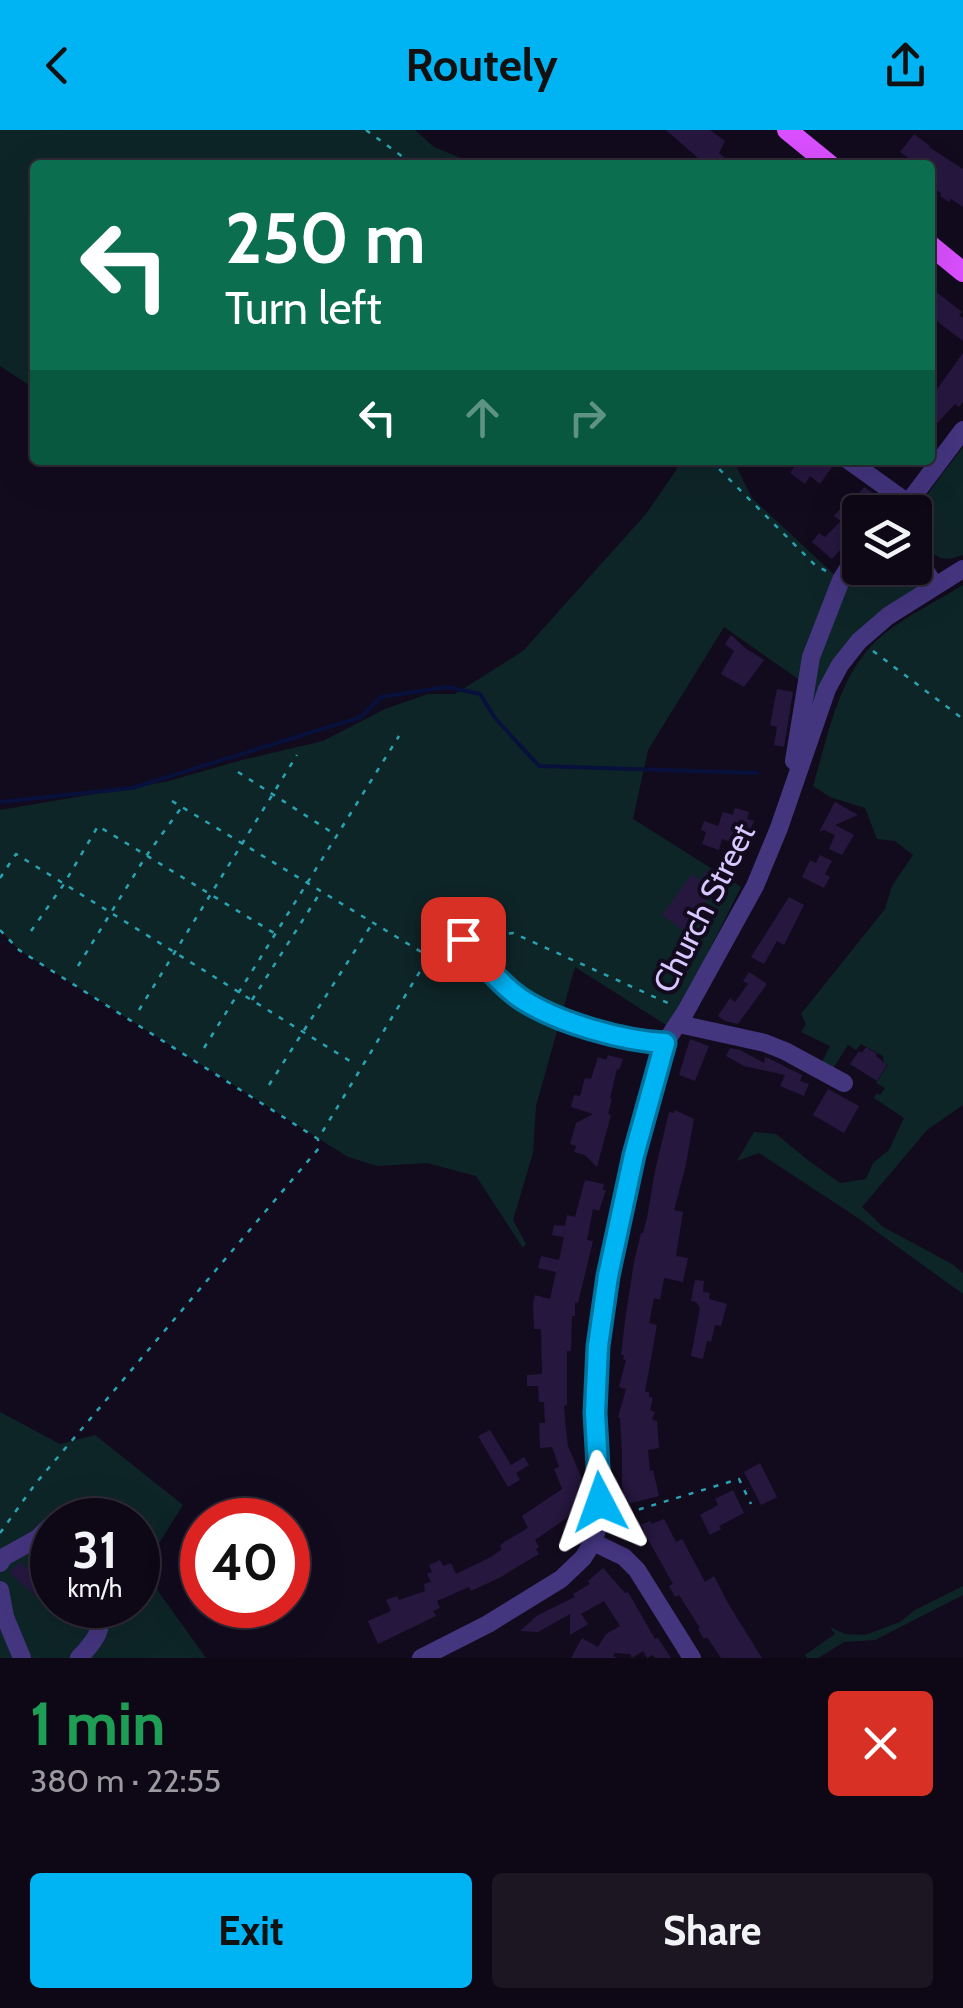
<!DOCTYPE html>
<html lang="en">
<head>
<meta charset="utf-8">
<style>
  :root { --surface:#0e0816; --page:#1c1623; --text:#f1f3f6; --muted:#9b9aa1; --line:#2e2935; --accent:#00b3f3 }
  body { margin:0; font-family:Cabin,sans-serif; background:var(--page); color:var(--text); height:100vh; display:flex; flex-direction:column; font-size:38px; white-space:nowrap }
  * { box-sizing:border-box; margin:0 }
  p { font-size:32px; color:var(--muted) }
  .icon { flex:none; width:55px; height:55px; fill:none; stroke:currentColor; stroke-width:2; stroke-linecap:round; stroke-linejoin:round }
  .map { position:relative; height:1528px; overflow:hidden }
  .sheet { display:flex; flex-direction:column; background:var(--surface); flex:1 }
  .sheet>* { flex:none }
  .guide { position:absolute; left:30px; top:30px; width:905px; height:305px; border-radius:10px; box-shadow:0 10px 40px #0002,0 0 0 2px var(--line); background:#0b6e4f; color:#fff; overflow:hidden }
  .tools { position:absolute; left:842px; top:365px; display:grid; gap:20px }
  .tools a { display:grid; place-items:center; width:90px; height:90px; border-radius:10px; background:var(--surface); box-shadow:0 10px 40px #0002,0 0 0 2px var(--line); font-size:50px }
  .speed { position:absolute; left:30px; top:1368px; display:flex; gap:20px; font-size:50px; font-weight:700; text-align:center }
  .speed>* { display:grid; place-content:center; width:130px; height:130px; border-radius:50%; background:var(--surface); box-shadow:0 10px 40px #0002,0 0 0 2px var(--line); line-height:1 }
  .speed small { font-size:25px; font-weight:400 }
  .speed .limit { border:15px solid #d22; background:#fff; color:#111 }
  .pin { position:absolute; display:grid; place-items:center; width:85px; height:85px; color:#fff; margin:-42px; border-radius:20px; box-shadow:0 5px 15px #0006 }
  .me { position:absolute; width:110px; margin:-55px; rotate:356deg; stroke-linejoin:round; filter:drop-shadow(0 0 8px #0008) }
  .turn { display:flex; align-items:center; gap:35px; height:210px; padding:0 30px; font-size:45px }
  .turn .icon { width:130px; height:130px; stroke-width:2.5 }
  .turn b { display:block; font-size:70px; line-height:85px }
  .lanes { display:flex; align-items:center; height:95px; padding:0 30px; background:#0003; justify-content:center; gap:50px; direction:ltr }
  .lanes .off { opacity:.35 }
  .round { display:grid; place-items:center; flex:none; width:105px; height:105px; border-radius:10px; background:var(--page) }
  .overview { display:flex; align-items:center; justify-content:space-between; height:170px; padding:0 30px }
  h1 { font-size:60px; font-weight:800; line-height:75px; color:#1e9e55 }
  .cta { display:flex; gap:20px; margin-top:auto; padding:20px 30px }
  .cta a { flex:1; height:115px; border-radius:10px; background:var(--accent); color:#111; font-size:40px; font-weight:800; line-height:115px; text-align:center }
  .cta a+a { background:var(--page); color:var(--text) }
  header { display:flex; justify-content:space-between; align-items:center; height:130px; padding:0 30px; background:var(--accent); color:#111; font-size:45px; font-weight:800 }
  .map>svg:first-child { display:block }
  .green { fill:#0e2528; fill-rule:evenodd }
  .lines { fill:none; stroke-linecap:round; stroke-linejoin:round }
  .stream { stroke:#07113b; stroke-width:4 }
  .building { fill:#26173f }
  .path { stroke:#29a3b2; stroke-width:2.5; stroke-dasharray:5 8; stroke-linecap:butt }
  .minor { stroke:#44357f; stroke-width:18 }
  .major { stroke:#da4fff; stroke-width:20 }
  .route-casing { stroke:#00749e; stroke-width:25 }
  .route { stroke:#00b3f3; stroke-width:18 }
  .labels { text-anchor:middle; stroke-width:8; stroke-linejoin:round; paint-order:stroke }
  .street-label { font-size:32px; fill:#d8c8ff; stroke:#120b1e }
</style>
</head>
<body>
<header><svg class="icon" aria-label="back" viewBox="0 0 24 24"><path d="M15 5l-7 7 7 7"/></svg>Routely<svg class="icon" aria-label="share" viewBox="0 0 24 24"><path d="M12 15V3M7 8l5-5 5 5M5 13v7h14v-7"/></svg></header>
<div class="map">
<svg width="963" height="1528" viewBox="0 0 963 1528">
  <rect width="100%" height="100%" fill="#120b1e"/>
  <g class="green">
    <path d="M0 0H415L434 17 468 31 470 35H35V259L0 236Z"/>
    <path d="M963 317V425C948 430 939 432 928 418 922 412 914 399 915 390 916 375 953 331 963 317Z"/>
    <path d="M683 330H733L752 368 840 450 860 419V438H915L935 456 859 511 790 653 801 551 724 497 648 620 633 689 741 757 680 879 674 900 575 837 536 976 533 1023 513 1090 526 1114 523 1118 476 1046 427 1033 377 1036 348 1027 19 820 0 800V680L165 652 242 630 323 611 385 579 428 564H455L523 521 646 384Z"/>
    <path d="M963 455V975L927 1000 862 1077 883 1097 952 1134 963 1143V1164L855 1086 759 1023 737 1031 754 1002 776 1004 809 1031 840 1053 866 1049 873 1033 889 1020 904 988 874 968 877 963 880 965 885 958 876 953 888 935 884 933 883 926 861 914 856 920 848 915 832 940 821 934 830 916 801 902 806 894 801 884 885 779 892 756 913 725 895 711 877 709 865 678 830 667 813 656C829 603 839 540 884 504 908 485 937 471 963 455Z"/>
    <path d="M0 1282 60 1314 95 1305 183 1375 151 1426 158 1461 206 1528H0ZM52 1390H138V1475H52Z"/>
    <path d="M963 1456V1465L875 1510 844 1512 818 1528H807L805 1525 835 1504 830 1497 845 1504 865 1505 900 1492 915 1480Z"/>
  </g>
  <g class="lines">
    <path class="stream" d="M0 672 132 658 361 587 381 567 447 557 480 564 495 588 539 636 757 643"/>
  </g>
  <g class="building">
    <path d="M666 0H710L725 11 719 23 725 28 720 35H702L696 30 698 28Z"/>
    <path d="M914 4 930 16 929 17 963 39V77L951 69 949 72 940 66 941 63 930 56V35H907L911 30 900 22Z"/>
    <path d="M930 157 962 182 959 185 963 188V211L930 186Z"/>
    <path d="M963 223V272L959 277 955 274 930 301V258L935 262Z"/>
    <path d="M799 330H821L832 337 820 354 810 346 805 354 790 343Z"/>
    <path d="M864 357 880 368 869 382H860V398L832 429 812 412 819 403 825 407 841 391 834 386 846 372 849 375Z"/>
    <path d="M731 505 745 518 764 530 744 557 721 544 734 521 725 514Z"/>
    <path d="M777 559 793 562 784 617 774 615 777 597 770 595Z"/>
    <path d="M835 672 858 685 835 695 854 705 842 725 829 719 835 705 824 700 819 702Z"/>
    <path d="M735 678 749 682 747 689 754 691 743 716 722 709 719 720 702 714 706 702 701 700 704 691 718 696 723 682 733 685Z"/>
    <path d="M820 725 832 731 825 744 830 747 824 758 802 747 810 730 816 733Z"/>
    <path d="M708 739 722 750 684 801 662 785 692 744 700 750Z"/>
    <path d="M789 767 804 775 784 815 777 811 764 834 751 827Z"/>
    <path d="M749 842 767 854 738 894 725 891 718 886 730 868 735 872 748 854 743 851Z"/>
    <path d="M690 909 709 916 695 951 679 945Z"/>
    <path d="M866 917 877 924 876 926 887 935 877 951 850 934 859 921 862 923Z"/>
    <path d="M730 918 740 920 764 933 765 927 768 928 802 945 800 951 809 954 804 966 780 956 785 945 744 936 726 926Z"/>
    <path d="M608 925 623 929 619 940 617 939 610 968 612 969 608 984 611 985 597 1037 585 1025 574 1022 576 1016 570 1014 576 993 593 984 571 977 574 965 580 966 585 948 591 949 598 927 606 930Z"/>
    <path d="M828 959 859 976 844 1003 813 985Z"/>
    <path d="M675 980 694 989 685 1039 674 1080 683 1082 676 1126 688 1128 683 1152 664 1148 660 1170 654 1168 649 1193 657 1195 645 1262H649V1267L653 1268 650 1280 655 1282 652 1290 657 1291 659 1318 648 1320 650 1341 653 1340 659 1366 627 1374 622 1355V1322L620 1288 618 1287 626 1259 619 1257 626 1230 623 1229 624 1225H621L625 1191 634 1132 641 1103H643L647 1088 655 1041 669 982 674 983Z"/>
    <path d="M585 1050 604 1054 603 1060H606L599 1081 593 1079 587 1110 593 1111 578 1173 575 1172V1186H572L571 1221H567V1275L564 1276 566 1301 568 1316 582 1349 579 1350 586 1362 587 1371 583 1373 584 1376 535 1410 539 1417 536 1419 539 1424 499 1448 471 1461 469 1457 437 1471 440 1478 433 1481 436 1486 378 1514 368 1491 391 1481 386 1470 397 1466 399 1470 425 1461 424 1454 431 1452 427 1444 432 1442 429 1435 440 1430 443 1436 451 1433 456 1444 491 1427 502 1419 500 1416 504 1412 528 1398 522 1386 562 1359 554 1339 559 1337 552 1317 540 1318 539 1293H545L544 1272H539L538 1256H527V1245L542 1244 541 1199H534L533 1173 535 1165 550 1169 556 1142 538 1138 541 1126 559 1130 564 1107 552 1105 554 1095 565 1096 567 1085 575 1087Z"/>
    <path d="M695 1150 704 1151 703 1162 710 1163 709 1169 727 1174 721 1196 715 1195 711 1212 707 1211 703 1229 691 1226 700 1178 696 1172 691 1171Z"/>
    <path d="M490 1300 511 1335 524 1327 529 1335 516 1343 520 1350 508 1357 478 1306Z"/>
    <path d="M760 1333 777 1367 761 1375 744 1342Z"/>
    <path d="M733 1360 744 1383 719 1396 721 1399 710 1405 700 1385 718 1375 715 1369Z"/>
    <path d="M664 1389 676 1412 682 1409 705 1452 714 1446 729 1475 762 1528H721L707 1507 704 1509 698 1499 700 1498 679 1465 675 1467 669 1456 673 1454 640 1395 650 1391 652 1394Z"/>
    <path d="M20 1432 52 1461V1475H74L68 1481 73 1485 66 1493 9 1442Z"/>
    <path d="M603 1438 625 1463 628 1462 655 1509 658 1508 671 1528H655L653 1525 647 1528 643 1521 632 1528 630 1524 615 1523 613 1526 617 1528H571L582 1508 598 1517 606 1504 620 1496 604 1471 581 1484 588 1494 570 1505V1484L538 1502 520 1501 538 1485 575 1467 573 1464 590 1454 588 1451Z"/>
  </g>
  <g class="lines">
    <g class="path">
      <path d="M366 0 414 35"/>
      <path d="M710 330 815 435 828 442"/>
      <path d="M873 521 963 589"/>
      <path d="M238 642 336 705"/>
      <path d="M172 671 428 826"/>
      <path d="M0 748 16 724 350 931"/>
      <path d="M0 800 19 820 318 1009 436 815 451 812"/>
      <path d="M31 801 64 754 98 696 274 803"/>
      <path d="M483 807 513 803 670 874"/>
      <path d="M78 836 146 726 181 678"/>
      <path d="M252 870 320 763"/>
      <path d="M139 880 297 625"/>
      <path d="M204 918 399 606"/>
      <path d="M269 955 372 794"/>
      <path d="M614 1387 739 1349 751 1374"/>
      <path d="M0 1403 36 1353 319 1018 318 1010"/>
    </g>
    <g class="minor">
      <path d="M848 330 908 373"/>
      <path d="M897 382 908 373 963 300"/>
      <path d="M915 424 935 456"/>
      <path d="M794 631 811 527 841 450 860 419"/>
      <path d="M463 809C481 830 500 855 523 870 559 893 623 911 665 913"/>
      <path d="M679 894 765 913 785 921 844 953"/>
      <path d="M593 1412 624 1427 637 1440 692 1528"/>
      <path d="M0 1433 4 1427 38 1408 52 1394"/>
      <path d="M0 1460 5 1487 22 1528"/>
      <path d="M79 1528C93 1513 110 1495 93 1475"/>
      <path d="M421 1528 488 1494 561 1449 583 1428 593 1412 600 1391 595 1283 598 1216 608 1146 635 1025 665 913 686 881 755 756 779 698 827 559 840 535 859 511 888 486 963 439"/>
    </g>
    <g class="major">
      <path d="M787 0 830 35"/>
      <path d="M930 115 963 142"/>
    </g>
  </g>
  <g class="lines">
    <defs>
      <path id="route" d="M463 809C481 830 500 855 523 870 559 893 623 911 665 913L634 1025 608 1146 598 1216 595 1283 600 1372"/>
    </defs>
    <use href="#route" class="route-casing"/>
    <use href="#route" class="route"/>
  </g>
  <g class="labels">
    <g class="street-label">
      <text transform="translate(704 778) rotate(-63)" y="11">Church Street</text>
    </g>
  </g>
</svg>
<div class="tools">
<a><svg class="icon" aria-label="layers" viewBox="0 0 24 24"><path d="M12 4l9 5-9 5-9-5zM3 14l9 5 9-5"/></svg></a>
</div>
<div class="speed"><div>31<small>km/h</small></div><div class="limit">40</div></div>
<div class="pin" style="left:463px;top:809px;background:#d93025"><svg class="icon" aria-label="arrive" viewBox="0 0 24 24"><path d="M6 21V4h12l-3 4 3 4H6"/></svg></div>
<svg class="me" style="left:600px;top:1372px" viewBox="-20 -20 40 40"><path d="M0-17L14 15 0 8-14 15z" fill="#00b3f3" stroke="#fff" stroke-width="4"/></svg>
<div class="guide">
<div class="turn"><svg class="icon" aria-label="left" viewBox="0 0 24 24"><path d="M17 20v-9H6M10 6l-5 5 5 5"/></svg><div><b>250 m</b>Turn left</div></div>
<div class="lanes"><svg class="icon" aria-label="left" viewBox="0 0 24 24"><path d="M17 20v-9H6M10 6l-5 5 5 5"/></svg><svg class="icon off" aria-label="ahead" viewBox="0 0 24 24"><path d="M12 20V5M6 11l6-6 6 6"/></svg><svg class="icon off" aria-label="right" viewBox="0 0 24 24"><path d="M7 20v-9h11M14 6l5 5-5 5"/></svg></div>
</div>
</div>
<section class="sheet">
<div class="overview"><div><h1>1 min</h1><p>380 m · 22:55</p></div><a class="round" style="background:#d93025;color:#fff"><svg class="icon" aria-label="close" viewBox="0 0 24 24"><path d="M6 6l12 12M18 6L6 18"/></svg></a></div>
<div class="cta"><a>Exit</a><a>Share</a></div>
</section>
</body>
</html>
